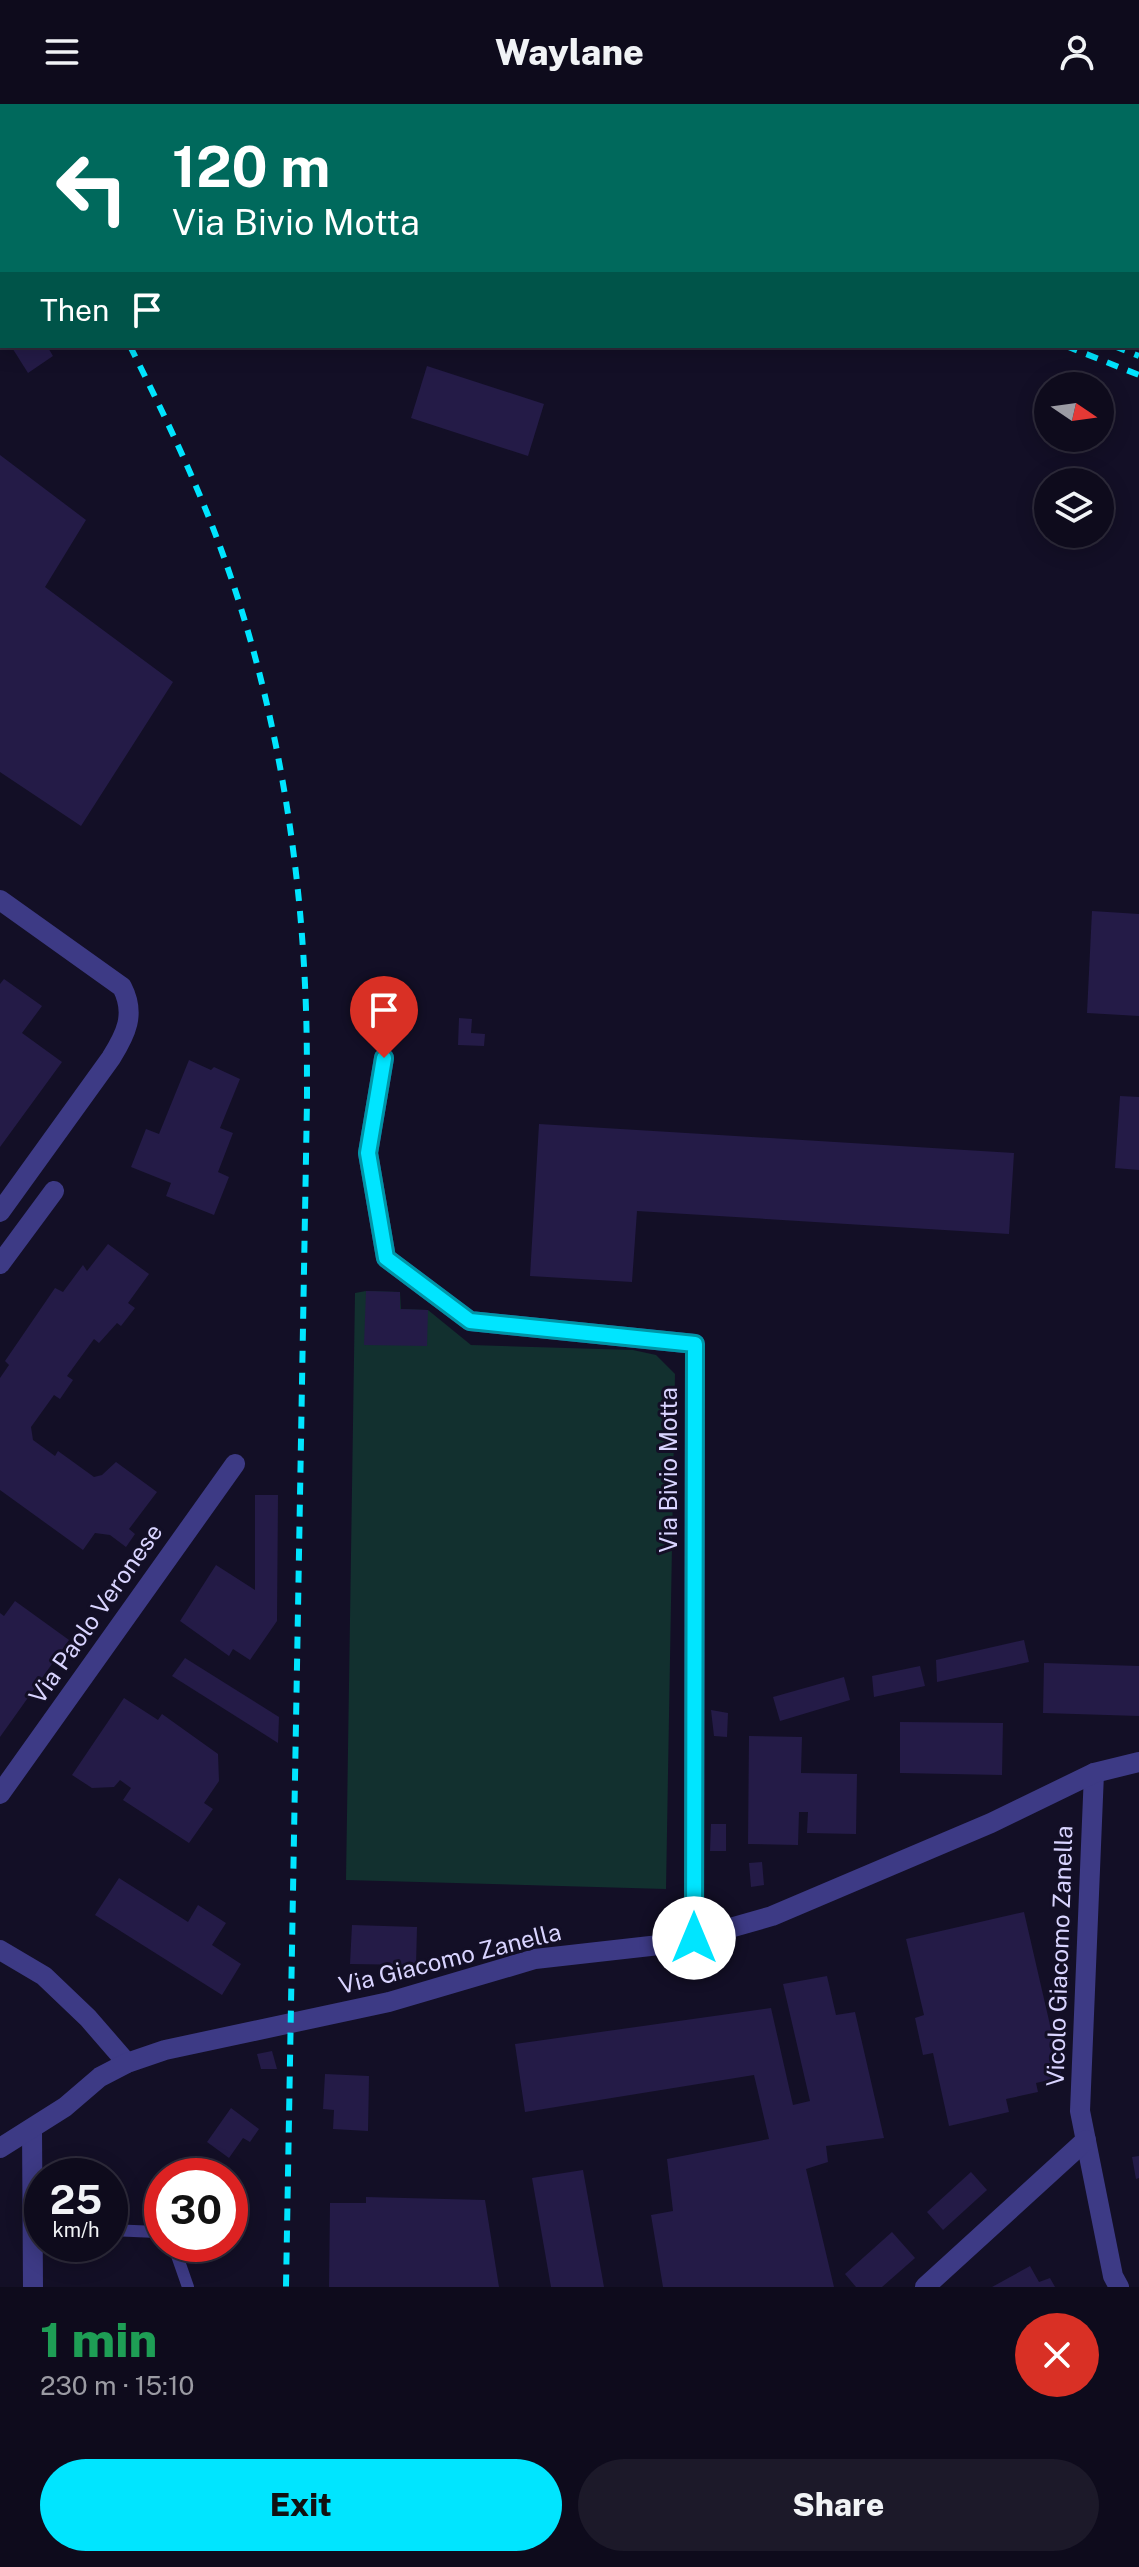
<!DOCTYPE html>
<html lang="en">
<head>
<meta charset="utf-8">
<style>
  :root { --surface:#0e0b1c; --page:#1c1929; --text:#f1f3f6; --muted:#9b9ba3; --line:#2e2b3b; --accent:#00e5ff }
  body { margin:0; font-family:"Public Sans",sans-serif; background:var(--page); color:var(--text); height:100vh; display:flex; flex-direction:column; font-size:30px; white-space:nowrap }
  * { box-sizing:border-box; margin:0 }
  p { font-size:26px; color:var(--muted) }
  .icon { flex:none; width:44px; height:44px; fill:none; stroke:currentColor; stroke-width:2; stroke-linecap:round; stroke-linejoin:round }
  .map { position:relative; height:2183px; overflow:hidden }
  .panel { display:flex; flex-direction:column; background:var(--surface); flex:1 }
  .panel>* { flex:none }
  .top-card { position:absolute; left:0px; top:0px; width:1140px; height:244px; box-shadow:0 4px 20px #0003,0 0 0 2px var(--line); background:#00695c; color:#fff; overflow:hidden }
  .needle { width:52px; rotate:103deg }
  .controls { position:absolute; left:1034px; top:268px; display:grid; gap:16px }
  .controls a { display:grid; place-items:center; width:80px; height:80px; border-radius:50%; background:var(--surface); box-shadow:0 4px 20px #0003,0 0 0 2px var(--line); font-size:40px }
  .speed { position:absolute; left:24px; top:2054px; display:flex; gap:16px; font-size:40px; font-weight:700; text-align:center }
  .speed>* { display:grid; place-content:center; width:104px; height:104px; border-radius:50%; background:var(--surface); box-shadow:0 4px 20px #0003,0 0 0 2px var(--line); line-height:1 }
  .speed small { font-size:20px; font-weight:400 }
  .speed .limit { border:12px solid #d22; background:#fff; color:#111 }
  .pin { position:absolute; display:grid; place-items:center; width:68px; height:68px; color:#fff; margin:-82px -34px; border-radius:50% 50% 50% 0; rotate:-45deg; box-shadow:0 0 8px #0007 }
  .pin .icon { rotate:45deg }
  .me { position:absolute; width:88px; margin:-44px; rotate:0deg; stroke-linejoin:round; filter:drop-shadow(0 0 6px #0008) }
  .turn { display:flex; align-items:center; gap:28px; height:168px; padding:0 40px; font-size:36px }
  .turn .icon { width:104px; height:104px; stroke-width:2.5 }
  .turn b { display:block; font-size:56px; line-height:68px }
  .then { display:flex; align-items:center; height:76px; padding:0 40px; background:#0003; gap:16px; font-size:30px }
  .round { display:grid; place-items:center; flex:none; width:84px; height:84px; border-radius:42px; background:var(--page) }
  .headline { display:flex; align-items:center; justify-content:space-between; height:136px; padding:0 40px }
  h1 { font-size:48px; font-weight:800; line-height:60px; color:#1e9e55 }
  .cta { display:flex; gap:16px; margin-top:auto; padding:16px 40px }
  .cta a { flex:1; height:92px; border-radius:48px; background:var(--accent); color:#111; font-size:32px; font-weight:800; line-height:92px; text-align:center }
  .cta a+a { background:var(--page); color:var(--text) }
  header { display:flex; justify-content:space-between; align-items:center; height:104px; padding:0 40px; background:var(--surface); font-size:36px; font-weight:800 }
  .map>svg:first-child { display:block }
  .green { fill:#12302f }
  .building { fill:#241b47 }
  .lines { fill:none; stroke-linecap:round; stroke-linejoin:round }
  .service { stroke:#3d3a85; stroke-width:12 }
  .minor { stroke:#3d3a85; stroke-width:20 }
  .rail { stroke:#00e5ff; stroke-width:6; stroke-dasharray:12 10; stroke-linecap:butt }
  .route-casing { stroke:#0095a6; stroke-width:20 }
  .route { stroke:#00e5ff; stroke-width:14 }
  .labels { text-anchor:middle; stroke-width:6; stroke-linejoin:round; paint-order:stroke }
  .street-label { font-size:24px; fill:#d9d4ff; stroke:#130f26 }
</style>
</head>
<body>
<header><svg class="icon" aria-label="menu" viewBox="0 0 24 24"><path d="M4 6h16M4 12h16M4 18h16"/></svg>Waylane<svg class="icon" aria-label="person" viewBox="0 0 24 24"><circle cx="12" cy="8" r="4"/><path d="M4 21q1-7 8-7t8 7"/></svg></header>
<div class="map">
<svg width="1139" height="2183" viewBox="0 0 1139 2183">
  <rect width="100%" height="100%" fill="#130f26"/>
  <path class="green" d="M366 1187 400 1188 401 1205 428 1206 471 1241 633 1246 656 1251 675 1270 666 1785 346 1776 355 1189Z"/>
  <g class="building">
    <path d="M11 242H47L53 252 28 269Z"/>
    <path d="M427 262 544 300 528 352 411 314Z"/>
    <path d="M0 351 86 416 45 483 173 578 81 722 0 668Z"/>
    <path d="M1092 807 1139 810V912L1087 909Z"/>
    <path d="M4 875 42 902 22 929 62 958 0 1043V880Z"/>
    <path d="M459 914 472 915 471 929 485 930 484 942 458 941Z"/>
    <path d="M189 956 211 966 214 963 240 975 220 1024 233 1029 218 1068 229 1073 214 1111 166 1092 171 1079 131 1063 146 1025 159 1030Z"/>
    <path d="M1120 992 1139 993V1066L1115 1064Z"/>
    <path d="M539 1020 1014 1049 1009 1130 637 1107 632 1178 530 1172Z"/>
    <path d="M108 1140 149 1170 128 1199 135 1204 121 1222 117 1219 99 1239 94 1235 67 1272 73 1276 60 1295 54 1291 31 1323 33 1336 55 1352 58 1347 94 1373 102 1371 116 1358 157 1388 129 1425 135 1430 126 1443 110 1431 95 1429 83 1446 0 1386V1274L9 1261 5 1257 55 1184 63 1188 83 1161 87 1167Z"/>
    <path d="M366 1187 400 1188V1205L428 1206 427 1242 364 1241Z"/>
    <path d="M255 1391H278L277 1517 250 1556 233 1545 229 1552 180 1517 216 1461 255 1486Z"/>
    <path d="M15 1497 69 1536 0 1633V1509L4 1512Z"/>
    <path d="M1024 1536 1029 1558 937 1578 936 1556Z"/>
    <path d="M185 1554 279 1613 278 1639 172 1572Z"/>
    <path d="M1044 1559 1139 1562V1612L1043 1609Z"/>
    <path d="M920 1562 925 1582 874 1593 872 1572Z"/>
    <path d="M844 1573 850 1596 780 1617 773 1593Z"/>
    <path d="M124 1594 158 1616 162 1610 218 1650 219 1677 204 1699 213 1705 189 1739 123 1696 131 1684 120 1676 114 1683 92 1684 72 1671Z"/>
    <path d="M711 1606 728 1609 727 1633 714 1632Z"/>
    <path d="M900 1618 1003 1619 1002 1671 900 1669Z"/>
    <path d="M749 1632 802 1633 801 1669 857 1670 856 1730 807 1729 808 1708H799L798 1741 748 1740Z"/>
    <path d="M711 1720H726V1747H710Z"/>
    <path d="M762 1758 764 1781 751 1783 749 1759Z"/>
    <path d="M119 1774 188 1818 198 1801 226 1819 212 1841 241 1860 222 1891 95 1811Z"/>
    <path d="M1024 1808 1062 1973 1036 1979 1038 1988 1006 1995 1009 2008 949 2022 933 1949 923 1951 915 1914 924 1911 906 1835Z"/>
    <path d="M352 1821 417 1823 416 1861 350 1860Z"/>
    <path d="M827 1872 836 1911 855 1908 884 2034 826 2042 828 2058 806 2065 834 2183H663L651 2111 673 2107 667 2055 769 2035 754 1971 525 2008 515 1940 771 1904 793 2001 810 1997 783 1880Z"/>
    <path d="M272 1947 277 1965H261L257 1950Z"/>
    <path d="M325 1970 369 1972 368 2027 333 2025 334 2006 323 2005Z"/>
    <path d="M231 2004 259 2025 250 2038 243 2034 229 2054 207 2038Z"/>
    <path d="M1139 2052V2074L1136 2075 1132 2053Z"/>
    <path d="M583 2066 604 2183H551L532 2074Z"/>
    <path d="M971 2068 987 2086 943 2126 927 2108Z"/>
    <path d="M366 2093 485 2096 499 2183H329L330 2099H366Z"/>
    <path d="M892 2128 915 2154 882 2183H856L845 2170Z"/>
    <path d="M1030 2162 1039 2178 1050 2174 1055 2183H992Z"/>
  </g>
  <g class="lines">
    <g class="service">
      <path d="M110 2126 157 2128 162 2131"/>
      <path d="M173 2140 188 2183"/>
    </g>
    <g class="minor">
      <path d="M41 0 43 2"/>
      <path d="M0 796 122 883C136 910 126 930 111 954L0 1108"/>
      <path d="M384 954 368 1049 386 1154 470 1217 695 1240 694 1834"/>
      <path d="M0 1160 54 1087"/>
      <path d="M1094 1669 1080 2007 1113 2172 1119 2183"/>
      <path d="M0 1690 235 1360"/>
      <path d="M0 1846 44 1872 88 1914 127 1959"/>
      <path d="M32 2025 33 2183"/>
      <path d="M0 2044 65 2003 100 1973 127 1959 165 1946 389 1898 535 1855 677 1839 772 1812 991 1719 1094 1669 1139 1658"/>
      <path d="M925 2183 1086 2036"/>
    </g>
    <g class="rail">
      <path d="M468 0 473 2"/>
      <path d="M514 0 519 2"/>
      <path d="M0 37 2 39"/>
      <path d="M130 242C160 302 189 362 213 424 269 568 298 728 305 881 307 920 307 958 307 997L286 2183"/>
      <path d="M1066 242 1139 271"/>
      <path d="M1114 242 1139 252"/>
    </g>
  </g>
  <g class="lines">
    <defs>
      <path id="route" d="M384 954 368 1049 386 1154 470 1217 695 1240 694 1834"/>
    </defs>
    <use href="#route" class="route-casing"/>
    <use href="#route" class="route"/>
  </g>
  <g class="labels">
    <g class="street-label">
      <text transform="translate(669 1366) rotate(-90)" y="8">Via Bivio Motta</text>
      <text transform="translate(96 1510) rotate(-55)" y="8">Via Paolo Veronese</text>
      <text transform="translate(1060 1852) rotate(-88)" y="8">Vicolo Giacomo Zanella</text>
      <text transform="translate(450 1855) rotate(-14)" y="8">Via Giacomo Zanella</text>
    </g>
  </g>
</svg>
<div class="controls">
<a><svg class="needle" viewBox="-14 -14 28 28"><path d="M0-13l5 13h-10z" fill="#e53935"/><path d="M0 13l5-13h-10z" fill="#9b9ba3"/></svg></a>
<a><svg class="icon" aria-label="layers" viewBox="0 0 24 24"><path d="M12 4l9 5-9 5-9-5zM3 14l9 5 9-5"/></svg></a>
</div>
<div class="speed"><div>25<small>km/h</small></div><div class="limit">30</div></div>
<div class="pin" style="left:384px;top:954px;background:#d93025"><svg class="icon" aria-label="arrive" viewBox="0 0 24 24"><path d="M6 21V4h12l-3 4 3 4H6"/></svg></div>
<svg class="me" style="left:694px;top:1834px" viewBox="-20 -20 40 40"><circle r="19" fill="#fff"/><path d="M0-13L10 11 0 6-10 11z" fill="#00e5ff"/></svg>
<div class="top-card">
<div class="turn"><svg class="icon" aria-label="left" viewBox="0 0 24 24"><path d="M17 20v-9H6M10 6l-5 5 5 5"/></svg><div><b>120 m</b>Via Bivio Motta</div></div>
<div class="then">Then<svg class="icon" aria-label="arrive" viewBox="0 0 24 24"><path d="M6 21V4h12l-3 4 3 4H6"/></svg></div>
</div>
</div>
<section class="panel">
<div class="headline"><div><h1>1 min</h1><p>230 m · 15:10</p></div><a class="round" style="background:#d93025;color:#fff"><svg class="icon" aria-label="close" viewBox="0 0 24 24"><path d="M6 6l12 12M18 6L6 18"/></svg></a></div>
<div class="cta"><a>Exit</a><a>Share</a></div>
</section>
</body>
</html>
